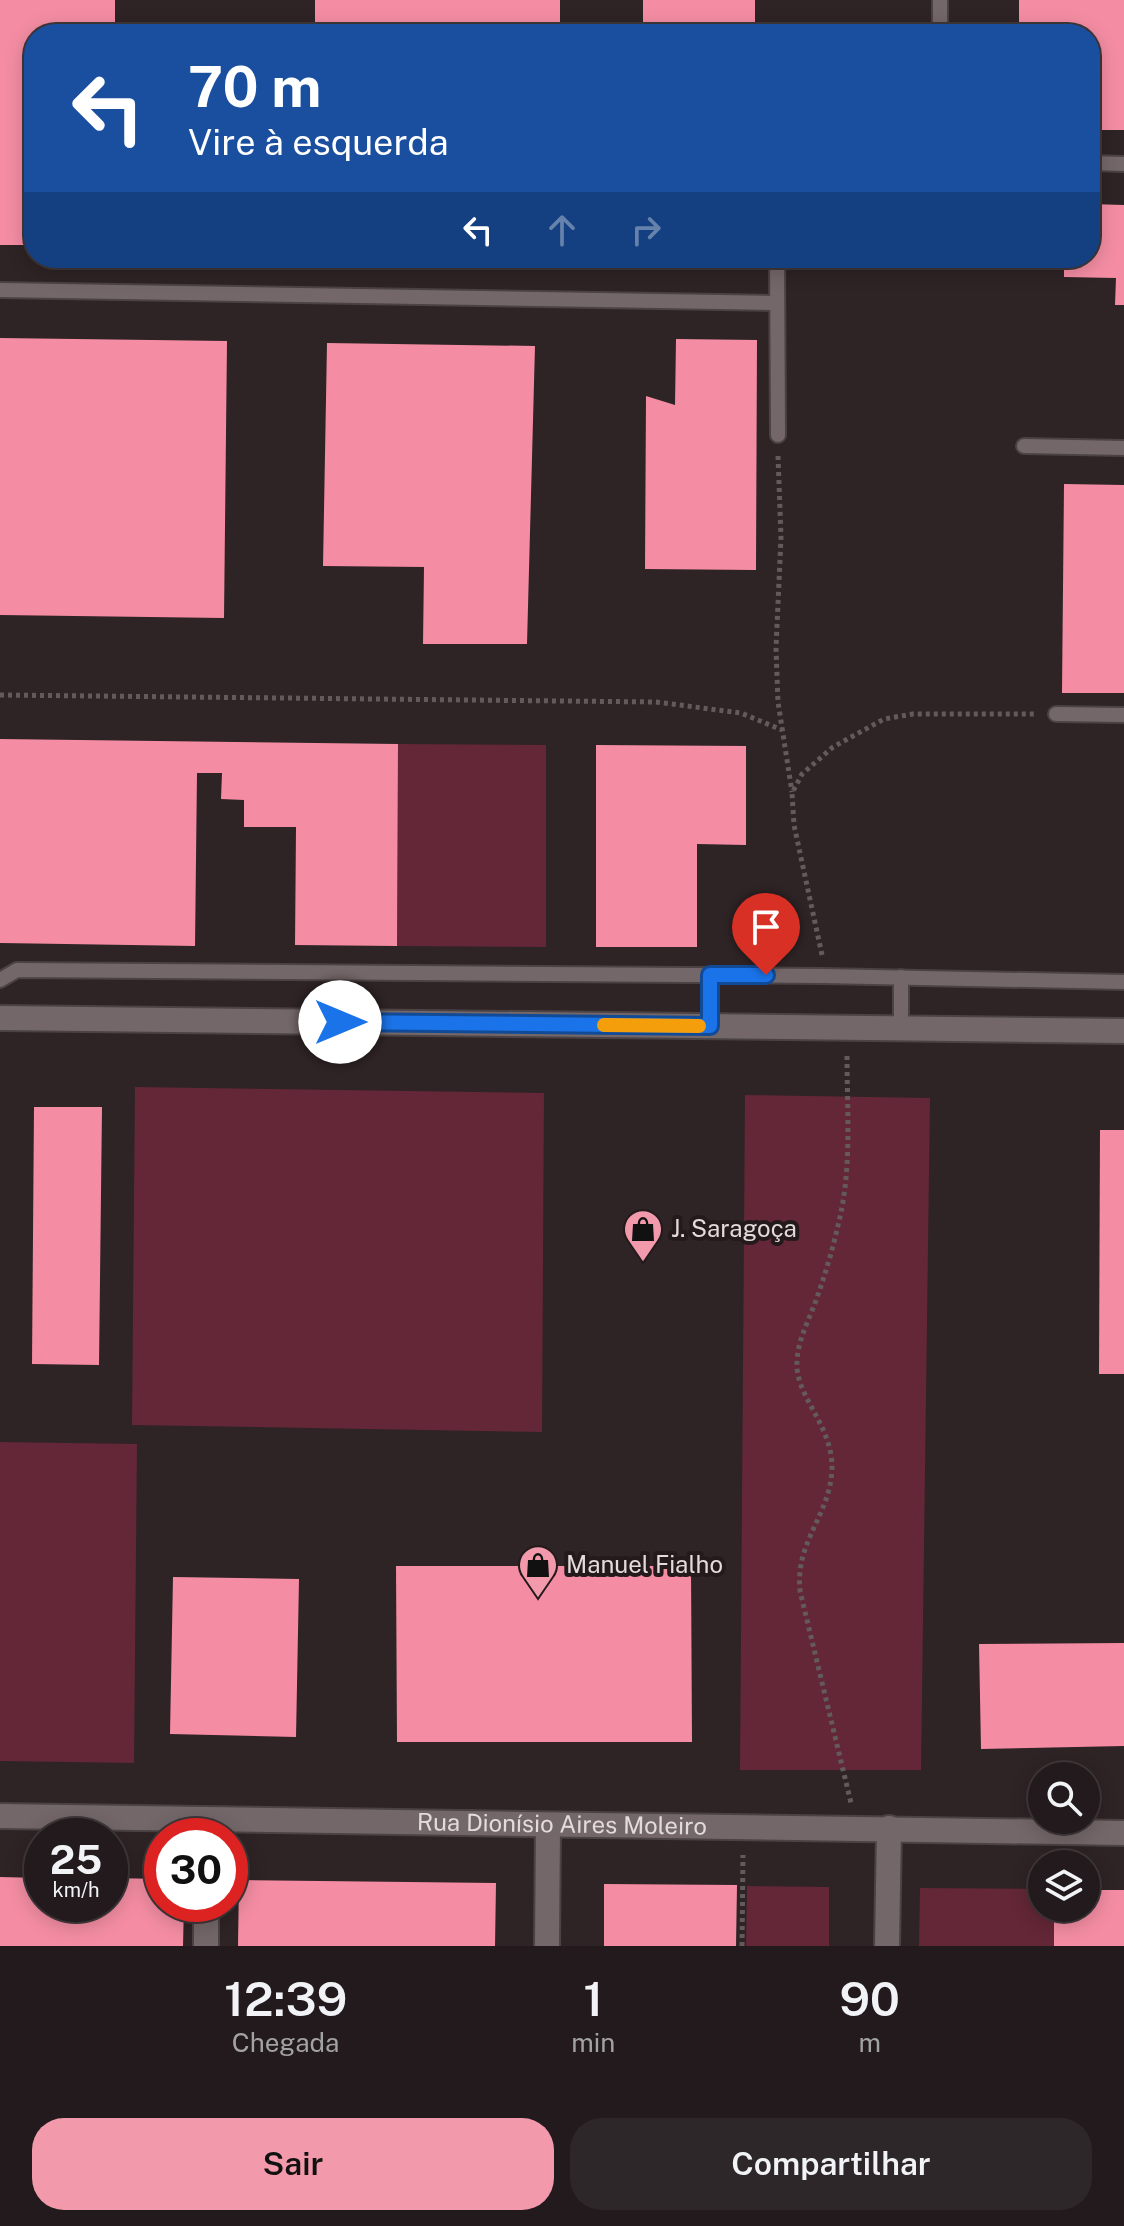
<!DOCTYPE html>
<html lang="pt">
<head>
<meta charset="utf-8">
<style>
  :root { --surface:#221a1c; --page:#2e2729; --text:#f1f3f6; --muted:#a2a1a3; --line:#3f383b; --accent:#f29aac }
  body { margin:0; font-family:"Public Sans",sans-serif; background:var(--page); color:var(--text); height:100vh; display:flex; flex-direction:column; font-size:30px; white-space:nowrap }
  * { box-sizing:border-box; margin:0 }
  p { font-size:26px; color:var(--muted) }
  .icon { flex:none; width:44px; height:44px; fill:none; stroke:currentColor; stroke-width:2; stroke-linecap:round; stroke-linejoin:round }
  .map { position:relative; height:1946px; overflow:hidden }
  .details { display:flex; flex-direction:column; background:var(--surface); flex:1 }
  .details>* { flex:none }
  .banner { position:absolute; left:24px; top:24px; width:1076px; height:244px; border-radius:32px; box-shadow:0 4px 20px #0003,0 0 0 2px var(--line); background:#1a4fa0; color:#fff; overflow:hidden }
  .tools { position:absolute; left:1028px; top:1762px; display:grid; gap:16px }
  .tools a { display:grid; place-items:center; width:72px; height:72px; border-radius:50%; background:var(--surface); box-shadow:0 4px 20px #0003,0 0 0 2px var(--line); font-size:40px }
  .speed { position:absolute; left:24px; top:1818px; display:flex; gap:16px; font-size:40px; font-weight:700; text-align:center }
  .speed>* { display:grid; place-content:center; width:104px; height:104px; border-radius:50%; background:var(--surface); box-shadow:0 4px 20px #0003,0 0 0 2px var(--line); line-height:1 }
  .speed small { font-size:20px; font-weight:400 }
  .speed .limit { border:12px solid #d22; background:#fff; color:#111 }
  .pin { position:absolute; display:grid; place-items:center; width:68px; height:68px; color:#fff; margin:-82px -34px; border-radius:50% 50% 50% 0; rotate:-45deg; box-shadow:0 0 8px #0007 }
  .pin .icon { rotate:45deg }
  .me { position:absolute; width:88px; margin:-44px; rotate:90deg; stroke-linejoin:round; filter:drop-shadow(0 0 6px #0008) }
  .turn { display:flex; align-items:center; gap:28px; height:168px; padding:0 32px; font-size:36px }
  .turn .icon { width:104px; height:104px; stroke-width:2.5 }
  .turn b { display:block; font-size:56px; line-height:68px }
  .lanes { display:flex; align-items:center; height:76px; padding:0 32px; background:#0003; justify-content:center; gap:40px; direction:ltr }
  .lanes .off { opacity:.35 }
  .eta { display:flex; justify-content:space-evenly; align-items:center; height:136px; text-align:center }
  .eta b { font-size:48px; font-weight:600; line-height:56px }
  .button { display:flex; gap:16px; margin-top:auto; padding:16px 32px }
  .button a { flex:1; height:92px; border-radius:32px; background:var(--accent); color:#111; font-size:32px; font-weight:600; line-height:92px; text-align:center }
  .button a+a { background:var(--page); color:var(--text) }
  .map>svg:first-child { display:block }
  .green { fill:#632737 }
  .building { fill:#f48da3 }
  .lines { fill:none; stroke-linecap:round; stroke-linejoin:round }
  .lane-casing { stroke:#4b4243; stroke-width:18 }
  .street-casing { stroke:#4b4243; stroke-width:28 }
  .path { stroke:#645a5c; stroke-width:5; stroke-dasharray:4 4; stroke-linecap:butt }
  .lane { stroke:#746769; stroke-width:14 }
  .street { stroke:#746769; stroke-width:24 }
  .route-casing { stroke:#114b97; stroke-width:20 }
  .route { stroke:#1a73e8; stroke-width:14 }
  .slow { stroke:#f59e0b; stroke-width:14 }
  .labels { text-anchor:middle; stroke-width:8; stroke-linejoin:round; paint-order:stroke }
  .poi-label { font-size:24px; fill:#e2dadb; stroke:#241a1c; text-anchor:start }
  .street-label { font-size:24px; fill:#e2dadb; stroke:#241a1c }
</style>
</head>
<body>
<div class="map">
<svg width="1124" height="1946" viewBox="0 0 1124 1946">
  <rect width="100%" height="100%" fill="#2e2325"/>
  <g class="green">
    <path d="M398 744 546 745V947L397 946Z"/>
    <path d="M135 1087 544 1093 542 1432 132 1425Z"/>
    <path d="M745 1095 930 1098 921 1770H740Z"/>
    <path d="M0 1442 137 1444 134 1763 0 1761Z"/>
    <path d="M747 1886 829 1887V1946H746Z"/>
    <path d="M920 1888 1042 1889V1908H1054V1946H919Z"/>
  </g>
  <g class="building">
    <path d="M0 0H115V34H34V245H0Z"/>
    <rect x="315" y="0" width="245" height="34"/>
    <rect x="643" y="0" width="112" height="34"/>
    <path d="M1019 0H1124V130H1090V34H968V23L1019 24Z"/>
    <path d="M1090 204 1124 205V305H1115L1116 278 1064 277V258H1090Z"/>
    <path d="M646 258H758V263L646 264Z"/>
    <path d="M0 338 227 341 224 618 0 615Z"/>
    <path d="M676 339 757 340 756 570 645 569 646 396 675 405Z"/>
    <path d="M327 343 535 346 527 644H423L424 567 323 566Z"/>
    <path d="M1064 484 1124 485V693H1062Z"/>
    <path d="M0 739 398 744 397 946 295 945 296 827H244V800L221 799 222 773H197L195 946 0 943Z"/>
    <path d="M596 745 746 746V845L697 844V947H596Z"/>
    <path d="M769 919H793V944L771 945Z"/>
    <path d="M34 1107H102L99 1365 32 1364Z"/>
    <path d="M1100 1130H1124V1374H1099Z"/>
    <path d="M396 1566H691L692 1742H397Z"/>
    <path d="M173 1577 299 1579 296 1737 170 1734Z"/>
    <path d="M1124 1643V1746L981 1749 979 1644Z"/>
    <path d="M0 1877 42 1878V1904H110V1878L162 1879V1904H184L183 1946H0Z"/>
    <path d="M239 1880 496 1883 495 1946H238Z"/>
    <path d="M604 1884 737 1885 736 1946H604Z"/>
    <path d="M1086 1890H1124V1946H1054V1908H1086Z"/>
  </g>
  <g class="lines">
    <defs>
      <g id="lane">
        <path d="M940 0V34"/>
        <path d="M1090 163 1124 164"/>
        <path d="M777 258 778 435"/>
        <path d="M0 290 777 303"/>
        <path d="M1024 446 1124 448"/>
        <path d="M1056 714 1124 715"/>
        <path d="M710 975V1026"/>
        <path d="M901 977V1028"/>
        <path d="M0 980 17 970 823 976 1124 982"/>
      </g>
      <g id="street">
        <path d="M0 1018 1124 1031"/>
        <path id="s1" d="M0 1816 1124 1833"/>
        <path d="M206 1946V1904"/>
        <path d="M547 1946 548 1826"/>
        <path d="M887 1946 889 1828"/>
      </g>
    </defs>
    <use href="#lane" class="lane-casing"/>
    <use href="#street" class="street-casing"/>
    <g class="path">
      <path d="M778 456 781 537 776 648 778 702 792 792"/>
      <path d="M0 695 656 702 741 713 782 730"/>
      <path d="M822 955 794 825 792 793 802 774 833 747 884 719 913 714H1035"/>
      <path d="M847 1056C847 1111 852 1168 839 1221 833 1248 825 1276 815 1303 808 1322 798 1340 797 1361 794 1395 833 1425 832 1469 830 1516 795 1541 800 1591L851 1803"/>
      <path d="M742 1946 743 1855"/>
    </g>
    <use href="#lane" class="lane"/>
    <use href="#street" class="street"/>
  </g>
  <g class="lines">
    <defs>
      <path id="route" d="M340 1022 710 1026V975H766"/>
    </defs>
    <use href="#route" class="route-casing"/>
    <use href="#route" class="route"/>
    <path class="slow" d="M604 1025 699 1026"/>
  </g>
  <defs>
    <symbol id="shop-pin" viewBox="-11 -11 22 30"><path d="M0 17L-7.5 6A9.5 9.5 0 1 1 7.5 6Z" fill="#f29aac" stroke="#241a1c"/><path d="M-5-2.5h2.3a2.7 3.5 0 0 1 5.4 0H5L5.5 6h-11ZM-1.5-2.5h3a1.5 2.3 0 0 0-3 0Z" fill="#111"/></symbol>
  </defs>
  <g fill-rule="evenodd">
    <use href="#shop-pin" x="621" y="1207" width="44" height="60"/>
    <use href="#shop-pin" x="516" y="1543" width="44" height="60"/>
  </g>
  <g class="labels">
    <g class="poi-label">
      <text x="671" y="1237">J. Saragoça</text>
      <text x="566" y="1573">Manuel Fialho</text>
    </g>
    <g class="street-label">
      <text dy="8" stroke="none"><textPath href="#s1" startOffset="562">Rua Dionísio Aires Moleiro</textPath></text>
    </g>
  </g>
</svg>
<div class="tools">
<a><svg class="icon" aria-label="search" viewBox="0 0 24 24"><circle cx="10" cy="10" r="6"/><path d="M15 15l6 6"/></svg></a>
<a><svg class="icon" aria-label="layers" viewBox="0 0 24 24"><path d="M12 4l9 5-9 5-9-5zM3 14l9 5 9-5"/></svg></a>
</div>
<div class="speed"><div>25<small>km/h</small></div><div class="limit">30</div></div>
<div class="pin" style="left:766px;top:975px;background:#d93025"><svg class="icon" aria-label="arrive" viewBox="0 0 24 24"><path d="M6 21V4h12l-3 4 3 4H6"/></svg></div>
<svg class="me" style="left:340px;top:1022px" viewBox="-20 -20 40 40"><circle r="19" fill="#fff"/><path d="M0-13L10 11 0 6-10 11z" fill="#1a73e8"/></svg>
<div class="banner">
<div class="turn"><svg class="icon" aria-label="left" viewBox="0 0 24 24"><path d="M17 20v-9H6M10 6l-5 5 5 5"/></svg><div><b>70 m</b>Vire à esquerda</div></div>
<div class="lanes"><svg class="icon" aria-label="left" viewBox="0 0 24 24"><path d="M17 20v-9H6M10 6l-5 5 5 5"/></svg><svg class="icon off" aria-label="ahead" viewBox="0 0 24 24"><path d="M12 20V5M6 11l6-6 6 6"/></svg><svg class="icon off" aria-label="right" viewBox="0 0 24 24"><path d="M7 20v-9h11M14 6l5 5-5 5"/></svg></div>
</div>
</div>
<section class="details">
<div class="eta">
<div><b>12:39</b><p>Chegada</p></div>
<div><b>1</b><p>min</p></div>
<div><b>90</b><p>m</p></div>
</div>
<div class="button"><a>Sair</a><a>Compartilhar</a></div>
</section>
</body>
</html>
